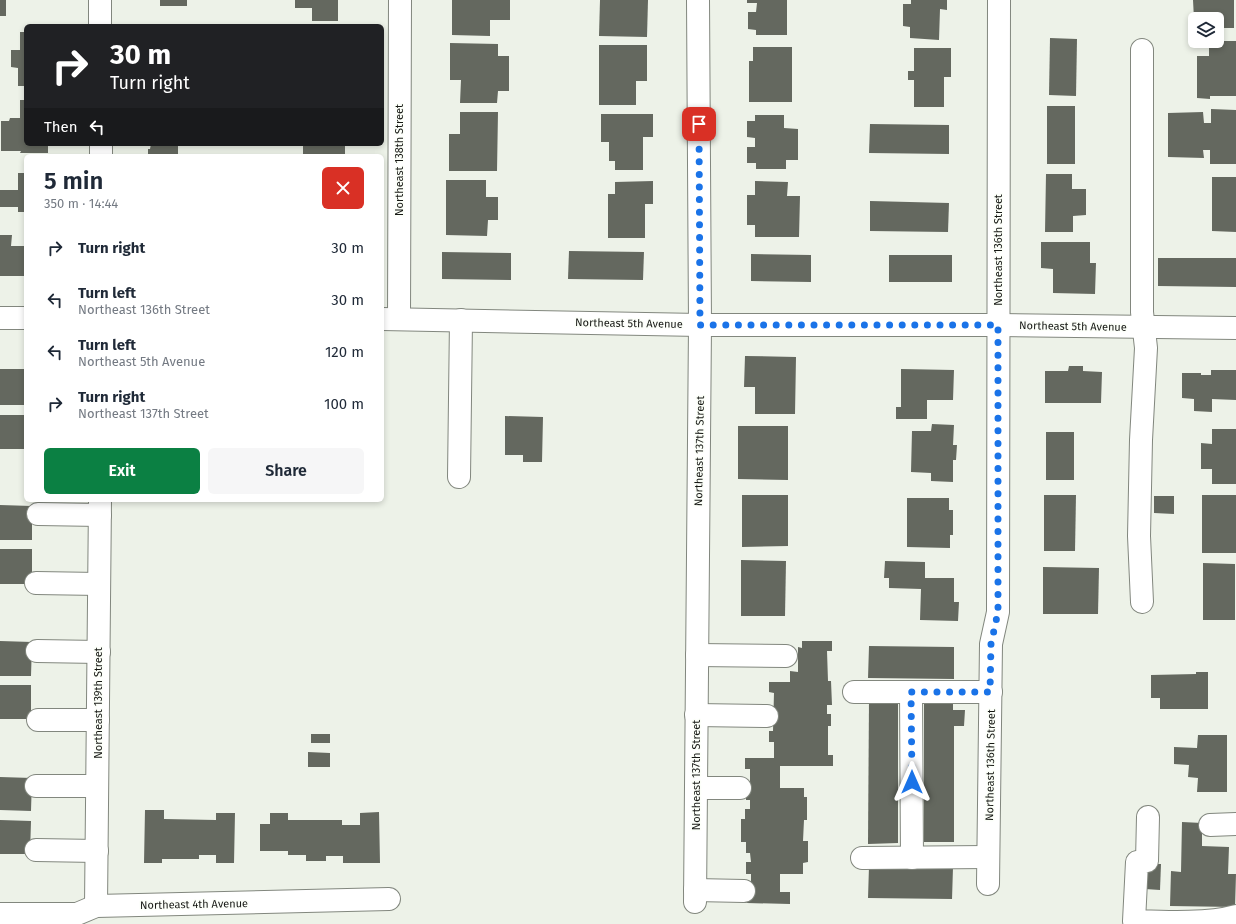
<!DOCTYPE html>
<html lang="en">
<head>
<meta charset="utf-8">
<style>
  :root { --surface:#fff; --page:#f6f6f7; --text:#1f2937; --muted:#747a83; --accent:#0b8043 }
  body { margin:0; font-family:"Fira Sans",sans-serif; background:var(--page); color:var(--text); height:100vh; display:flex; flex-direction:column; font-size:15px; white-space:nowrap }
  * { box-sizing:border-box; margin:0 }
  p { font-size:13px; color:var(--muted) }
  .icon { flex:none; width:22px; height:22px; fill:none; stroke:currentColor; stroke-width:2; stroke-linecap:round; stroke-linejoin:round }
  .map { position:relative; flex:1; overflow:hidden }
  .details { position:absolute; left:24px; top:154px; width:360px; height:348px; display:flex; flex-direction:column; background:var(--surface); border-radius:6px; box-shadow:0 2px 6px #0003 }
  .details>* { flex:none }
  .banner { position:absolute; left:24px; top:24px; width:360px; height:122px; border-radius:6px; box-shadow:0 2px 6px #0003; background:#202124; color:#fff; overflow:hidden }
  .controls { position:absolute; left:1188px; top:12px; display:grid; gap:8px }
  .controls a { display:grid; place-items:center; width:36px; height:36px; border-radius:6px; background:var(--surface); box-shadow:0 2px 6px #0003; font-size:20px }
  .pin { position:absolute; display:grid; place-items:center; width:34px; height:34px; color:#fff; margin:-17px; border-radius:8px; box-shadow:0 2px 6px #0006 }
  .me { position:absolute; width:44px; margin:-22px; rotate:0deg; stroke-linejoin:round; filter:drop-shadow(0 0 3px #0008) }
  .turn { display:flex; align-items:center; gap:14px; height:84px; padding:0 20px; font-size:18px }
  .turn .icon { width:52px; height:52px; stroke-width:2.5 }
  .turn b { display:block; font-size:28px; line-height:34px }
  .then { display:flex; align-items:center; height:38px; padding:0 20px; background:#0003; gap:8px; font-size:15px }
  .round { display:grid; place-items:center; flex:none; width:42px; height:42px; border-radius:6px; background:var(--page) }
  .overview { display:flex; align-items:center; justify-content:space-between; height:68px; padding:0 20px }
  h1 { font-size:24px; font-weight:600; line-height:30px }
  .action { display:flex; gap:8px; margin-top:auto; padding:8px 20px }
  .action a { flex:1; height:46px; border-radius:6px; background:var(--accent); color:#fff; font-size:16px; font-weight:600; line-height:46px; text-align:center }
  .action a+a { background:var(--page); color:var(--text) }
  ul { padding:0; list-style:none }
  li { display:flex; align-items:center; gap:12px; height:52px; padding:0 20px }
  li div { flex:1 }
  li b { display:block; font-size:15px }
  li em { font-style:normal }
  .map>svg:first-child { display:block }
  .building { fill:#64685f }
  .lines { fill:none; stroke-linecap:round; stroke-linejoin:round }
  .minor-casing { stroke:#82877e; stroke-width:24 }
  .minor { stroke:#fff; stroke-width:22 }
  .route { stroke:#1a73e8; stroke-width:7; stroke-dasharray:0 12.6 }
  .labels { text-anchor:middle; stroke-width:3; stroke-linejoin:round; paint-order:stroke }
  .street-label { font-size:11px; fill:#161814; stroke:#fcfff9 }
</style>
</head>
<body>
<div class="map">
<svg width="1236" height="924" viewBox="0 0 1236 924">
  <rect width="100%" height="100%" fill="#edf2e8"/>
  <g class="building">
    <rect x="0" y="0" width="6" height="16"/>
    <rect x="160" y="0" width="27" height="6"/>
    <path d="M295 0H338V21H312V8H295Z"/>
    <path d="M452 0H510V20H490V36L452 35Z"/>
    <path d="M600 0H648L647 37 599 36Z"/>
    <path d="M747 0H787V35H756V30L748 29V12H756L757 3H747Z"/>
    <path d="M911 0H947V10L940 9 939 40 910 38V27L903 26V4H911Z"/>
    <path d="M1193 0H1234V28H1217V19H1194Z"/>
    <path d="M20 32H26V86H18V68L11 67V50H20Z"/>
    <path d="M1050 38 1077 39 1076 96 1049 95Z"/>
    <path d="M1209 41H1236V96H1210V99L1197 98V56H1209Z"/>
    <path d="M450 43 498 44V56H509V91H498L497 103H460L461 80H450Z"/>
    <path d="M599 45H647V81H636V105H599Z"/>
    <path d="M753 47H792V102H749V61H753Z"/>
    <path d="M914 48H951V77H944V107H914V80H908V71H914Z"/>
    <path d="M20 100H26V144H48V153H20L21 151H1V121H9L10 118H20Z"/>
    <rect x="1047" y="106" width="28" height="58"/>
    <path d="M1211 109 1236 110V164H1210V150H1203L1204 158 1168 157V113L1203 112 1204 123H1211Z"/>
    <path d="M460 112H498L497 171H449V134H460Z"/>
    <path d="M601 114H653V137H643V170H615V161H609V142H601Z"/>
    <path d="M755 115H784V128L798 129V160H786V169H756V163H747V147H755V138L747 137V121H755Z"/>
    <path d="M870 124 949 125V154L869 153Z"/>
    <path d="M151 144H178V156H148V149H150Z"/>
    <rect x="303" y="144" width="42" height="12"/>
    <path d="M18 173H26V212H18V207H0V190H18Z"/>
    <path d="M1046 174H1072V189H1086V215L1073 216V232H1045Z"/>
    <path d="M1212 177H1236V232L1212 231Z"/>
    <path d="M446 180H486V197H498V220H488L487 236 446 235Z"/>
    <path d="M653 181V204H645V238H608V194H615V182Z"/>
    <path d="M755 181 788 182 787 196H800L799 237H755V225H747V195H755Z"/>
    <path d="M870 201 949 203 948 232 870 231Z"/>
    <path d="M0 235H12L11 246H26V276H0Z"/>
    <path d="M1041 242H1090V263H1096L1095 294 1053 293V269L1041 268Z"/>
    <path d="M569 251 644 252 643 280 568 279Z"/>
    <path d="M442 252 511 253V280L442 279Z"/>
    <path d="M751 254 811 255V282L751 281Z"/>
    <rect x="889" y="255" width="63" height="27"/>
    <path d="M1158 258H1236V287L1158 286Z"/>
    <path d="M745 356 796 357 795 414H755V387H744Z"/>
    <path d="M1069 366H1083V371L1102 372 1101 403H1045V371H1068Z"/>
    <rect x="0" y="369" width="26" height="36"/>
    <path d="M901 369 954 370 953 400H927V419H896V407H901Z"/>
    <path d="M1211 370H1236V400L1212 399V412L1194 411V399L1182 398V373H1201V375H1211Z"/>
    <rect x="0" y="415" width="26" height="34"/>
    <path d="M505 416 543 417 542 462H523V455H505Z"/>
    <path d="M932 424 954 425 953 445H957L956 460H953V482L931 481V473L911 472 912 431H931Z"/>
    <path d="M738 426H788V480L738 479Z"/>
    <path d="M1212 429H1236V484H1212V469H1201V443L1212 444Z"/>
    <rect x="1046" y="432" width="28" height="48"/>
    <path d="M742 495H788V546L742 547Z"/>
    <path d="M1044 495H1076L1075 551H1044Z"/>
    <rect x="1202" y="495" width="34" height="58"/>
    <path d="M1154 496H1174V514L1154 513Z"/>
    <path d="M907 498H949V510H953V535H950V548L907 547Z"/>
    <path d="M0 505 32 506V540H0Z"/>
    <rect x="0" y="549" width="32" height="35"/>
    <path d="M741 560 786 561 785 616H741Z"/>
    <path d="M885 561 925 562V578H954V602H959L958 621 920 620 921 589 889 588V578H884Z"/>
    <path d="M1203 563 1235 564V620H1203Z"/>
    <path d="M1043 567 1099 568 1098 614H1043Z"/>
    <path d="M0 641 32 642 31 676H0Z"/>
    <path d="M802 641H832V651H827L828 681H831L832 705H827V714H831V726H828V755H833V766H780V788H804V797H807V820H804L803 841H808V862L803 863V874H780V892H790V904L747 903V892H751V874H746V862H751L750 853H746V842H741V819H745V809H750V800H746V787H750V769H745V758H774V742H769V731H773L774 693 769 692V682H790V671L798 672V647L802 648Z"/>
    <path d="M869 646 954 647V679L868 678Z"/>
    <path d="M1196 672H1208V709H1160V698H1151V675L1196 674Z"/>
    <rect x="0" y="685" width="31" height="34"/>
    <path d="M869 700H898V843L868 844Z"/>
    <path d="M924 704H953V710H965L964 726H954V842H924Z"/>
    <rect x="311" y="734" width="19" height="9"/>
    <path d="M1198 735H1227V792H1197L1198 778 1188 777 1189 765 1174 764V747L1197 748Z"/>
    <path d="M308 752 330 753V767H308Z"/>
    <path d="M0 777 32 778 31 811 0 810Z"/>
    <path d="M145 810H164V819L216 820V813H235L234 863H216V855H199V859H162V863H144Z"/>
    <path d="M379 812 380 863H343V856H326V861H306V855H288V851H260V824H270V813H288V820H342V825H360V813Z"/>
    <path d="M0 820 31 821 30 854H0Z"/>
    <path d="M1182 822 1202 823V846L1229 847 1228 874H1236L1235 907 1170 906 1171 871 1181 872Z"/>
    <path d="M1146 864H1161L1160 890 1145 889Z"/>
    <path d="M869 867 953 868 952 899 868 898Z"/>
  </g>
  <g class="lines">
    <defs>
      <g id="minor">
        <path d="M100 0V26"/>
        <path d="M101 144V156"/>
        <path d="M0 318H26"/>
        <path d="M382 319 700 325H998L1236 328"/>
        <path d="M399 319 400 0"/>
        <path d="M459 477 461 320"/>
        <path d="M38 514 100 515"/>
        <path d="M36 583 99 584"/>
        <path d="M1142 602 1139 536 1141 440 1146 348 1142 312V50"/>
        <path d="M37 651 99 652"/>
        <path d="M697 655 786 656"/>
        <path d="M854 692H991"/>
        <path d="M911 692 912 858"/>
        <path d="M696 715 767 716"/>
        <path d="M38 720H98"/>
        <path d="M36 786H97"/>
        <path d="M696 788H740"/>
        <path d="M1148 817 1147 861 1137 862 1134 921C1165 922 1207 924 1236 916"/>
        <path d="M1210 825 1236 824"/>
        <path d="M36 850 97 851"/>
        <path d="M862 858 988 857"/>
        <path d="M988 884 991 644 998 612 999 0"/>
        <path d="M695 890 744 891"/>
        <path d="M695 902 700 325 698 0"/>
        <path d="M96 906 100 500"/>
        <path d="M0 914H77L96 906 389 899"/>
      </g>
    </defs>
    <use href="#minor" class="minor-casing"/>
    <use href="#minor" class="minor"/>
  </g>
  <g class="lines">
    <path class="route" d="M699 124 700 325H998V612L991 644 990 692H911L912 782"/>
  </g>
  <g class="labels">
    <g class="street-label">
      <text transform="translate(399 160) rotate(-90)" y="4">Northeast 138th Street</text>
      <text transform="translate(998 250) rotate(-90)" y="4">Northeast 136th Street</text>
      <text transform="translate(629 323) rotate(1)" y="4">Northeast 5th Avenue</text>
      <text transform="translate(1073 326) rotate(1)" y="4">Northeast 5th Avenue</text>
      <text transform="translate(699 451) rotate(-89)" y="4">Northeast 137th Street</text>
      <text transform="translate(98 703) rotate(-90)" y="4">Northeast 139th Street</text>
      <text transform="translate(990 765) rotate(-89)" y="4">Northeast 136th Street</text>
      <text transform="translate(696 775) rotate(-90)" y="4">Northeast 137th Street</text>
      <text transform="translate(194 904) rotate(-1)" y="4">Northeast 4th Avenue</text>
    </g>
  </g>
</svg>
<div class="controls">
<a><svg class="icon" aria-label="layers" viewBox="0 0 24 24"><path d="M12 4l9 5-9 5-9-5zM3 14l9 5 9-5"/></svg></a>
</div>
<div class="pin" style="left:699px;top:124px;background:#d93025"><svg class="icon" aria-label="arrive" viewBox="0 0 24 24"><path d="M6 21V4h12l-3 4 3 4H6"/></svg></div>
<svg class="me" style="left:912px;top:782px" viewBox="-20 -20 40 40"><path d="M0-17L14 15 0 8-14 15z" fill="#1a73e8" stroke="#fff" stroke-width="4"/></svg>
<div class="banner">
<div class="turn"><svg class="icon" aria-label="right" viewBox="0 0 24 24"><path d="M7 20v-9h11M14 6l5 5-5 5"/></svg><div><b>30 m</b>Turn right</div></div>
<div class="then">Then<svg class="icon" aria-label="left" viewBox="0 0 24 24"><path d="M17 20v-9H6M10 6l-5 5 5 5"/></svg></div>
</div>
<section class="details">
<div class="overview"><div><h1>5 min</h1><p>350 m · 14:44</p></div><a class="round" style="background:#d93025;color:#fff"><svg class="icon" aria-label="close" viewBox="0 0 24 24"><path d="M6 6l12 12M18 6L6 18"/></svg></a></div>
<ul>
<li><svg class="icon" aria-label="right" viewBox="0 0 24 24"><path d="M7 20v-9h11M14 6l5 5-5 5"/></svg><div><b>Turn right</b></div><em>30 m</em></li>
<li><svg class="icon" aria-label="left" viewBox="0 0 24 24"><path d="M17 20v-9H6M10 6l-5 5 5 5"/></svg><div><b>Turn left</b><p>Northeast 136th Street</p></div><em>30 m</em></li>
<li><svg class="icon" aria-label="left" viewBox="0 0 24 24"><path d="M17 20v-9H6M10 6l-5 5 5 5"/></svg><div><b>Turn left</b><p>Northeast 5th Avenue</p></div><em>120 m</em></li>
<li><svg class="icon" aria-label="right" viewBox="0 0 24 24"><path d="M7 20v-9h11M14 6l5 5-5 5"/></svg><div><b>Turn right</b><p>Northeast 137th Street</p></div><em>100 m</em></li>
</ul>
<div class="action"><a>Exit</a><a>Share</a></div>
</section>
</div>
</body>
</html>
